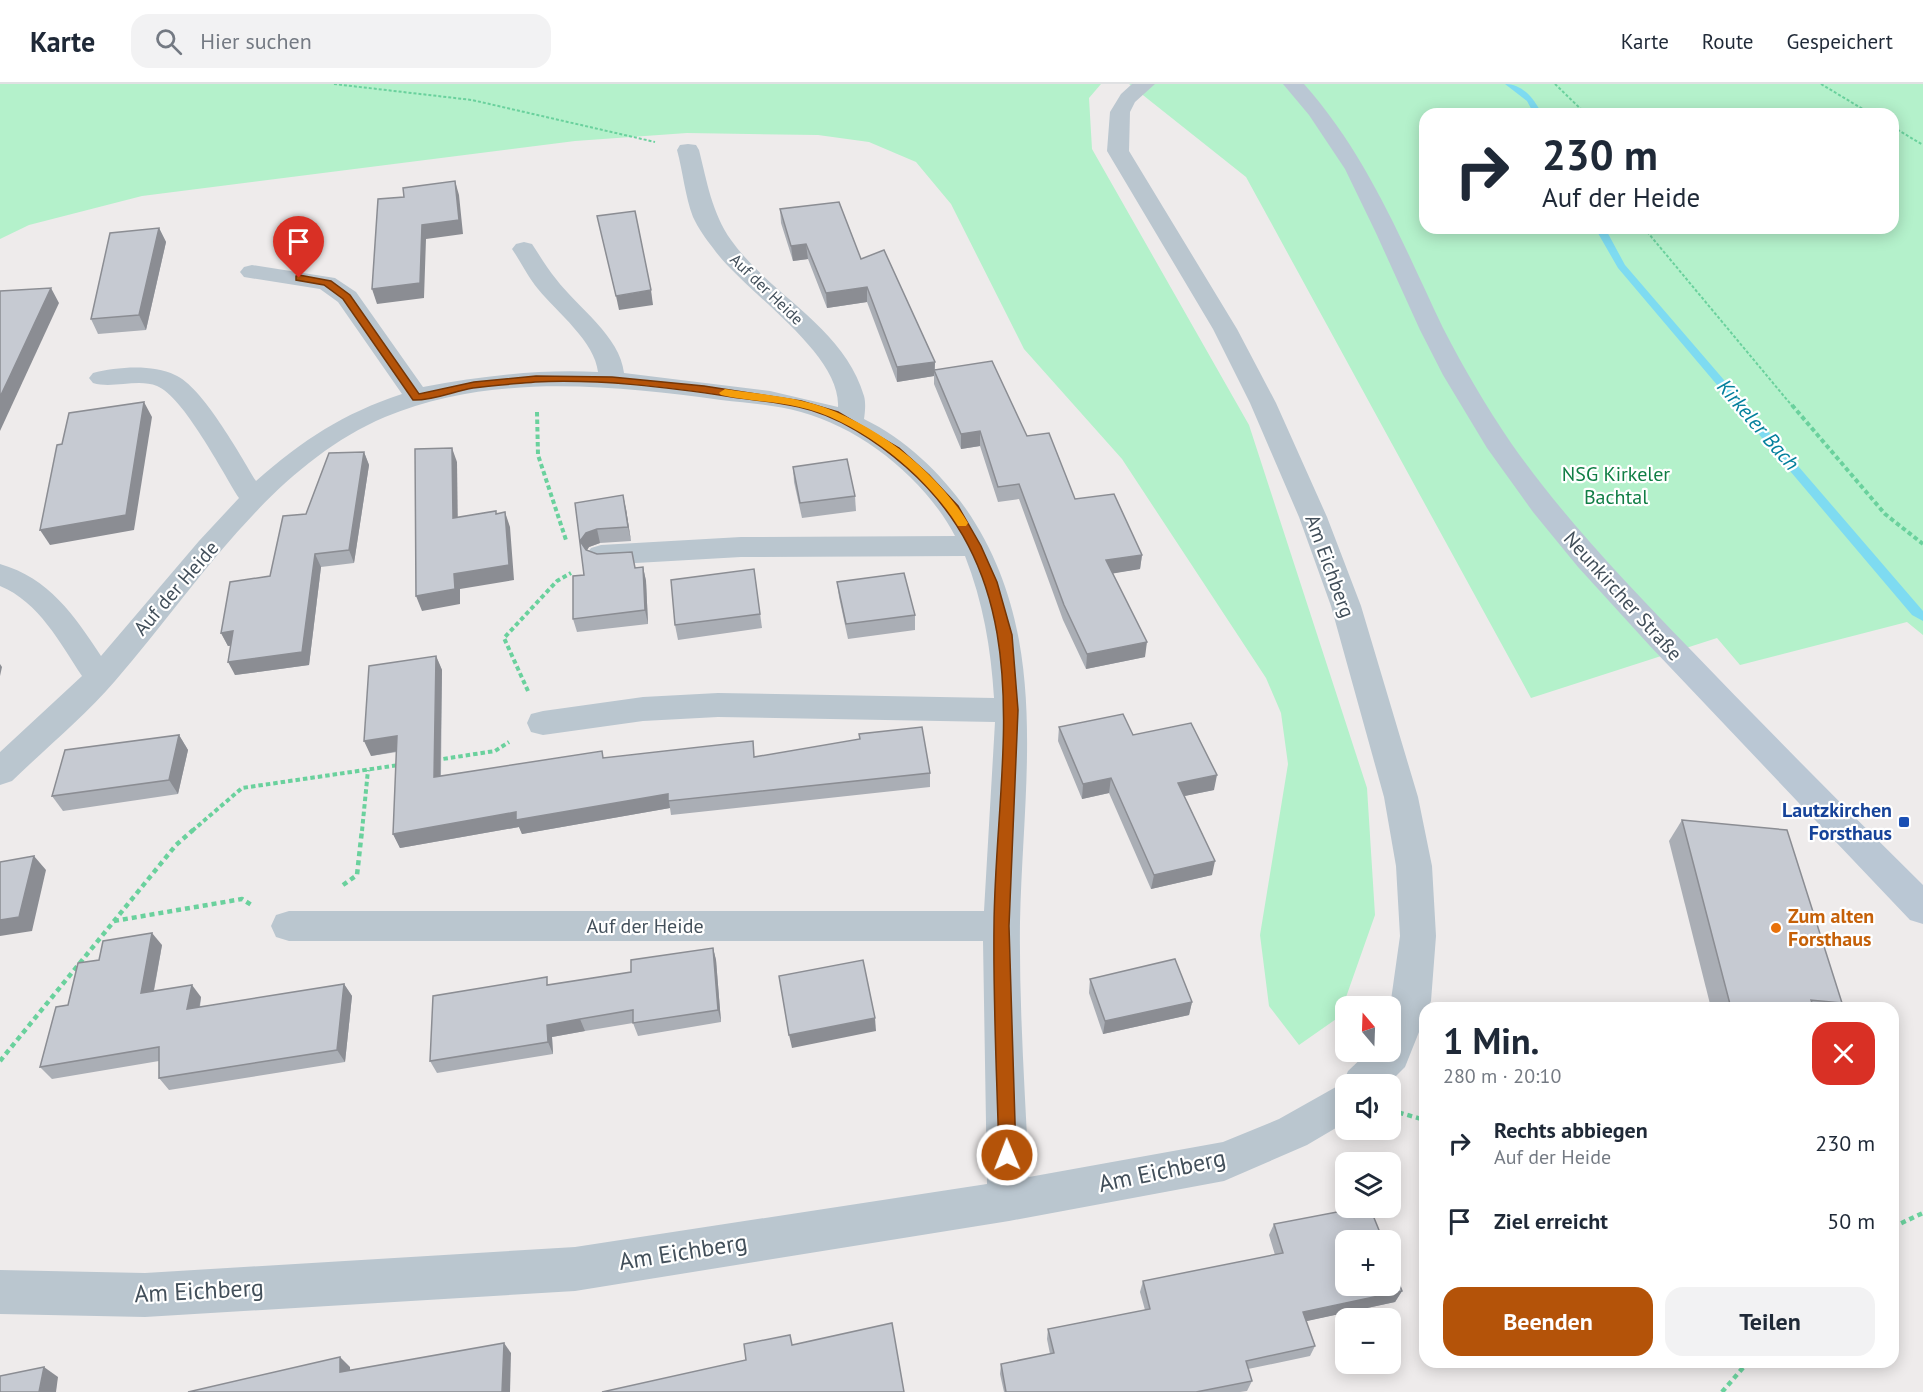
<!DOCTYPE html>
<html lang="de">
<head>
<meta charset="utf-8">
<style>
  :root { --surface:#fff; --page:#f2f2f3; --text:#1f2937; --muted:#747a83; --line:#e0e1e3; --accent:#b45309 }
  body { margin:0; font-family:"PT Sans",sans-serif; background:var(--page); color:var(--text); height:100vh; display:flex; flex-direction:column; font-size:22px; white-space:nowrap }
  * { box-sizing:border-box; margin:0 }
  p { font-size:20px; color:var(--muted) }
  .icon { flex:none; width:33px; height:33px; fill:none; stroke:currentColor; stroke-width:2; stroke-linecap:round; stroke-linejoin:round }
  .map { position:relative; flex:1; overflow:hidden }
  .side { position:absolute; left:1419px; top:918px; width:480px; height:366px; display:flex; flex-direction:column; background:var(--surface); border-radius:18px; box-shadow:0 3px 15px #0003 }
  .side>* { flex:none }
  .top-card { position:absolute; left:1419px; top:24px; width:480px; height:126px; border-radius:18px; box-shadow:0 3px 15px #0003; background:#fff; color:var(--text); overflow:hidden }
  .needle { width:39px; rotate:341deg }
  .buttons { position:absolute; left:1335px; top:912px; display:grid; gap:12px }
  .buttons a { display:grid; place-items:center; width:66px; height:66px; border-radius:12px; background:var(--surface); box-shadow:0 3px 15px #0003; font-size:30px }
  .pin { position:absolute; display:grid; place-items:center; width:51px; height:51px; color:#fff; margin:-62px -26px; border-radius:50% 50% 50% 0; rotate:-45deg; box-shadow:0 0 6px #0007 }
  .pin .icon { rotate:45deg }
  .me { position:absolute; width:66px; margin:-33px; rotate:359deg; stroke-linejoin:round; filter:drop-shadow(0 0 4px #0008) }
  .turn { display:flex; align-items:center; gap:21px; height:126px; padding:0 24px; font-size:27px }
  .turn .icon { width:78px; height:78px; stroke-width:2.5 }
  .turn b { display:block; font-size:42px; line-height:51px }
  .round { display:grid; place-items:center; flex:none; width:63px; height:63px; border-radius:18px; background:var(--page) }
  .summary { display:flex; align-items:center; justify-content:space-between; height:102px; padding:0 24px }
  h1 { font-size:36px; font-weight:800; line-height:45px }
  .button { display:flex; gap:12px; margin-top:auto; padding:12px 24px }
  .button a { flex:1; height:69px; border-radius:18px; background:var(--accent); color:#fff; font-size:24px; font-weight:800; line-height:69px; text-align:center }
  .button a+a { background:var(--page); color:var(--text) }
  ul { padding:0; list-style:none }
  li { display:flex; align-items:center; gap:18px; height:78px; padding:0 24px }
  li div { flex:1 }
  li b { display:block; font-size:22px }
  li em { font-style:normal }
  header { display:flex; align-items:center; gap:36px; box-sizing:border-box; height:84px; padding:0 30px; background:var(--surface); border-bottom:2px solid var(--line) }
  header strong { font-size:28px }
  nav { display:flex; gap:33px; margin-inline-start:auto; font-size:21px }
  .search { width:420px; height:54px; background:var(--page); display:flex; align-items:center; gap:15px; box-sizing:border-box; padding:0 21px; border-radius:18px; color:var(--muted); font-size:22px }
  .map>svg:first-child { display:block }
  .green { fill:#b4f1cb; fill-rule:evenodd }
  .lines { fill:none; stroke-linecap:round; stroke-linejoin:round }
  .stream { fill:#7edbf1; fill-rule:evenodd }
  .path-far2 { stroke:#6ad19d; stroke-width:2; stroke-dasharray:3 2; stroke-linecap:butt }
  .path-far1 { stroke:#6ad19d; stroke-width:4; stroke-dasharray:4.5 3; stroke-linecap:butt }
  .path { stroke:#6ad19d; stroke-width:4.5; stroke-dasharray:5 4; stroke-linecap:butt }
  .minor { fill:#bac6cf; fill-rule:evenodd }
  .secondary { fill:#bac7d4; fill-rule:evenodd }
  .wall { fill:#aaaeb5 }
  .shaded-wall { fill:#8b8d93 }
  .building { fill:#c6cad2; stroke:#8b8d93; stroke-width:1.5 }
  .route { fill:#b45309; stroke:#753606; stroke-width:1.5 }
  .slow { fill:#f59e0b }
  .transit-dot { fill:#1a4fb4; stroke:#fff; stroke-width:2 }
  .food-dot { fill:#e8710a; stroke:#fff; stroke-width:2 }
  .labels { text-anchor:middle; stroke-width:4.5; stroke-linejoin:round; paint-order:stroke }
  .far-street-label { font-size:16px; fill:#424f5a; stroke:#fff }
  .park-label { font-size:20px; fill:#107e45; stroke:#fff }
  .street-label { font-size:20px; fill:#424f5a; stroke:#fff }
  .transit-label { font-size:20px; font-weight:bold; fill:#164399; stroke:#fff; text-anchor:end }
  .food-label { font-size:20px; font-weight:bold; fill:#c56008; stroke:#fff; text-anchor:start }
  .water-label { font-size:21px; font-style:italic; fill:#04809d; stroke:#fff }
  .near-street-label { font-size:24px; fill:#424f5a; stroke:#fff }
</style>
</head>
<body>
<header>
<strong>Karte</strong>
<div class="search"><svg class="icon" aria-label="search" viewBox="0 0 24 24"><circle cx="10" cy="10" r="6"/><path d="M15 15l6 6"/></svg>Hier suchen</div>
<nav><a>Karte</a><a>Route</a><a>Gespeichert</a></nav>
</header>
<div class="map">
<svg width="1923" height="1308" viewBox="0 0 1923 1308">
  <rect width="100%" height="100%" fill="#eeebeb"/>
  <g class="green">
    <path d="M0 0H1101L1089 14 1092 65 1249 341 1367 704 1375 831 1339 933 1299 961 1269 922 1260 851 1288 680 1281 629 1266 594 1122 375 1024 265 951 120 916 78 869 58 818 51 687 49 575 57 142 112 29 141 0 155Z"/>
    <path d="M1129 0H1923V551L1907 538 1740 581 1717 554 1531 614 1246 93ZM1425 30H1893V144H1425Z"/>
  </g>
  <g class="lines">
    <g class="stream">
      <path d="M1505 0C1523 0 1534 15 1542 30H1534L1527 17Z"/>
      <path d="M1595 144H1605L1625 181 1923 527V537L1912 531 1618 184Z"/>
    </g>
    <g class="path-far2">
      <path d="M334 0 472 16 655 58"/>
      <path d="M1555 0 1586 30"/>
      <path d="M1821 0 1871 30"/>
      <path d="M1893 43 1923 61"/>
      <path d="M1644 144 1793 323"/>
    </g>
    <g class="path-far1">
      <path d="M1792 321 1885 430 1923 460"/>
      <path d="M537 328 538 371 566 456"/>
      <path d="M528 607 504 554 557 497 571 489"/>
      <path d="M436 676 495 667 509 658"/>
      <path d="M192 747 242 704 399 681"/>
      <path d="M362 747 368 686"/>
    </g>
    <g class="path">
      <path d="M343 801 357 791 362 746"/>
      <path d="M114 837 242 815 253 822"/>
      <path d="M0 977 176 761 193 746"/>
      <path d="M1390 1026 1425 1036"/>
      <path d="M1893 1143 1923 1129"/>
      <path d="M1722 1308 1748 1278"/>
    </g>
    <path class="minor" d="M1132 0H1155L1135 18 1130 28 1129 67 1237 245 1276 319 1327 433 1361 522 1418 713 1432 782 1436 852 1431 917 1428 924H1425V933L1405 983 1388 1000H1346V1038L1307 1061 1224 1097 1009 1137 575 1207 145 1233 0 1230V1186L145 1189 575 1163 987 1100 983 857H289L276 853 271 842 276 831 289 827H984L995 638 718 633 643 637 543 651 531 648 527 639 531 630 543 627 643 613 718 609 994 614C991 564 983 518 965 472L741 473 601 481 591 478 586 471 591 464 601 461 741 453 955 452C925 395 863 345 801 328 775 321 748 319 721 316 612 301 490 289 385 333 268 383 196 504 115 597 84 633 46 664 12 697L0 701V668L82 592C60 559 39 518 0 502V480C49 494 74 531 101 572L199 457 239 414C223 389 183 312 157 302 138 294 113 305 93 299L89 294 93 289C117 283 152 280 175 291 202 302 240 371 256 397 304 355 342 330 402 310L338 218 320 205 244 193 240 188 244 183 252 181 335 194 356 208 423 303C482 292 539 285 598 288 595 258 557 228 538 205 528 193 521 178 512 165L516 160 524 158 532 160C540 172 547 184 556 195 578 224 620 252 624 289L770 307 838 323C841 268 744 208 713 164 706 155 698 144 693 133 685 112 683 88 677 66L680 61 688 60 696 61 699 66C707 98 712 129 731 156 771 212 844 243 864 312 866 319 865 328 864 335 905 355 940 388 966 425 1052 550 1023 695 1020 838 1019 923 1025 1008 1029 1093L1223 1058 1279 1035 1343 999 1348 987 1368 968H1390V923L1400 852 1396 782 1384 713 1331 522 1299 433 1250 319 1213 245 1107 67 1110 28 1121 10Z"/>
    <path class="secondary" d="M1283 0H1304C1368 72 1402 158 1443 244 1463 283 1486 322 1511 359 1563 433 1626 499 1689 564 1766 644 1844 723 1923 801V840L1910 836 1650 562 1578 483 1533 428 1487 364 1443 291 1420 246 1376 149 1345 85 1309 31Z"/>
  </g>
  <g class="wall">
    <path d="M780 125 861 175 935 278V285L1027 352 1075 415 1142 471 1140 485 1113 489 1145 573 1086 585 1063 536 1019 415 998 418 980 362 961 365 934 300V292L897 298 867 218 827 224 808 175 793 177 781 139Z"/>
    <path d="M159 144 166 158 146 246 98 250 91 235Z"/>
    <path d="M364 368 369 381 354 479 321 483 309 581 235 591 231 562H228L221 549 270 492 306 430Z"/>
    <path d="M793 383 855 412 856 427 802 434 794 398Z"/>
    <path d="M575 419 626 425 631 457 600 459 589 463 587 466 636 484 643 483 646 497 648 540 577 548 573 535 584 491Z"/>
    <path d="M754 485 762 544 678 556 675 541Z"/>
    <path d="M837 498 915 531V546L848 555 839 513Z"/>
    <path d="M436 572 442 586 441 692 604 674 755 673 930 689V703L671 731 670 724 522 750 519 743 400 764 393 750 397 668 371 672Z"/>
    <path d="M1059 643 1133 651 1214 706 1184 712 1212 791 1151 805 1109 709 1082 715 1058 657Z"/>
    <path d="M179 651 188 666 178 710 63 727 52 712Z"/>
    <path d="M1682 736 1842 919 1838 924H1711L1669 757Z"/>
    <path d="M162 861 154 907 201 913 200 923 344 900 352 912 345 978 169 1006 159 994V977L52 995 40 983 68 921 99 876Z"/>
    <path d="M713 864 716 876 721 938 638 952 633 939 585 947 552 953 553 970 437 989 430 977 550 901 631 888Z"/>
    <path d="M1090 895 1192 918 1189 931 1103 950 1089 909Z"/>
    <path d="M1274 1140 1402 1207 1395 1218 1306 1237 1315 1262 1310 1272 1248 1285 1252 1297 1247 1307 1240 1308H1004L1000 1290 1001 1280 1050 1270 1047 1255 1048 1245 1145 1226 1140 1208 1143 1197 1275 1171 1269 1151Z"/>
  </g>
  <g class="shaded-wall">
    <path d="M455 97 459 111 463 150 426 155 424 214 377 220 372 205Z"/>
    <path d="M159 144 166 158 146 246 139 231Z"/>
    <path d="M806 160 808 175 793 177 791 162Z"/>
    <path d="M867 203V218L827 224 826 209Z"/>
    <path d="M51 204 59 219 0 347V313Z"/>
    <path d="M651 206 653 221 619 226 616 212Z"/>
    <path d="M935 278 934 292 897 298V283Z"/>
    <path d="M144 318 152 333 134 446 50 461 40 446Z"/>
    <path d="M980 347V362L961 365V350Z"/>
    <path d="M452 364 457 378 458 449 453 434Z"/>
    <path d="M364 368 369 381 354 479 349 466Z"/>
    <path d="M623 411 626 425 631 457 628 443Z"/>
    <path d="M505 428 510 443 514 496 460 505V520L422 527 416 512 454 490Z"/>
    <path d="M597 445 600 459 589 463 584 471 580 457 586 449Z"/>
    <path d="M315 470 321 483 309 581 235 591 228 578Z"/>
    <path d="M1142 471 1140 485 1104 491 1106 476Z"/>
    <path d="M643 483 646 497 648 540 645 526Z"/>
    <path d="M233 547 240 560 228 562 221 549Z"/>
    <path d="M1147 558 1145 573 1086 585 1087 570Z"/>
    <path d="M436 572 442 586 440 707 434 693Z"/>
    <path d="M0 580 2 583 0 592Z"/>
    <path d="M179 651 188 666 178 710 169 696Z"/>
    <path d="M397 652 404 666 371 672 364 657Z"/>
    <path d="M1217 691 1214 706 1175 714 1178 699Z"/>
    <path d="M1111 694 1109 709 1082 715 1083 700Z"/>
    <path d="M668 710 670 724 522 750 519 743 400 764 393 750 516 728Z"/>
    <path d="M34 772 46 786 32 847 0 852V836Z"/>
    <path d="M1215 777 1212 791 1151 805 1154 791Z"/>
    <path d="M152 849 162 861 151 921 141 909Z"/>
    <path d="M713 864 716 876 721 938 718 926Z"/>
    <path d="M344 900 352 912 345 978 337 966Z"/>
    <path d="M192 901 201 913 197 937 187 925Z"/>
    <path d="M1192 918 1189 931 1103 950 1105 937Z"/>
    <path d="M875 934 876 947 792 964 789 951Z"/>
    <path d="M580 935 585 947 552 953 553 970 548 958 547 941Z"/>
    <path d="M1402 1207 1395 1218 1298 1239 1303 1228Z"/>
    <path d="M504 1259 511 1269 510 1308H502Z"/>
    <path d="M340 1273 350 1283V1298L340 1288Z"/>
    <path d="M44 1283 58 1293 56 1308H39Z"/>
  </g>
  <g class="building">
    <path d="M455 97 459 136 422 141 420 199 372 205 378 115 404 113 403 104Z"/>
    <path d="M839 118 861 175 884 166 935 278 897 283 867 203 826 209 806 160 791 162 780 125Z"/>
    <path d="M635 127 651 206 616 212 597 132Z"/>
    <path d="M159 144 139 231 91 235 110 149Z"/>
    <path d="M51 204 9 294 0 313V207Z"/>
    <path d="M992 277 1027 352 1049 349 1075 415 1114 410 1142 471 1106 476 1147 558 1087 570 1064 521 1019 400 998 403 980 347 961 350 934 286Z"/>
    <path d="M144 318 126 431 40 446 57 361 62 360 69 329Z"/>
    <path d="M452 364 453 434 496 427V430L505 428 509 481 454 490 455 505 416 512 415 365Z"/>
    <path d="M364 368 349 466 315 470 302 568 228 578 233 547 221 549 230 498 270 492 283 432 306 430 329 369Z"/>
    <path d="M847 375 855 412 800 419 793 383Z"/>
    <path d="M623 411 628 443 597 445 586 449 580 457 586 466 597 470 632 468 635 484 643 483 645 526 573 535V492L584 491 575 419Z"/>
    <path d="M754 485 760 530 675 541 671 496Z"/>
    <path d="M904 489 915 531 846 540 837 498Z"/>
    <path d="M436 572 434 693 602 667 603 674 753 657 754 673 860 655 859 650 922 643 930 689 668 717V710L516 736V728L393 750 397 652 364 657 369 582Z"/>
    <path d="M1123 630 1133 651 1191 639 1217 691 1178 699 1215 777 1154 791 1111 694 1083 700 1059 643Z"/>
    <path d="M179 651 169 696 52 712 65 666Z"/>
    <path d="M1682 736 1787 746 1842 919 1811 916 1814 924H1731Z"/>
    <path d="M34 772 19 833 0 836V778Z"/>
    <path d="M152 849 141 909 192 901 187 925 344 900 337 966 159 994V963L40 983 56 923 68 921 78 879 99 876 103 857Z"/>
    <path d="M713 864 718 926 633 939V926L580 935 547 941 548 958 430 977 433 912 547 893V901L631 888V876Z"/>
    <path d="M1175 875 1192 918 1105 937 1090 895Z"/>
    <path d="M863 876 875 934 789 951 779 892Z"/>
    <path d="M1358 1124H1370L1383 1156H1346V1202H1390V1177L1402 1207 1303 1228 1315 1262 1246 1277 1252 1297 1196 1308H1006L1001 1280 1054 1269 1048 1245 1150 1225 1143 1197 1283 1169 1274 1140Z"/>
    <path d="M892 1239 904 1308H602L746 1276 744 1260 790 1251 792 1261Z"/>
    <path d="M504 1259 502 1308H188L340 1273V1288Z"/>
    <path d="M44 1283 39 1308H0V1292Z"/>
  </g>
  <path class="route" d="M299 191 331 197 350 211 419 310 474 298 536 292 612 293 704 302 801 317 838 328 899 364 929 391 958 422 981 462 997 498 1012 551 1018 626 1009 842 1016 1071 1013 1077 1007 1079 1001 1077 999 1071C997 995 993 919 994 842 995 681 1045 505 906 383 877 357 837 331 799 323 777 318 754 316 732 313 667 303 600 295 535 298 515 300 493 301 473 304 454 307 432 317 413 316L343 215 324 201 296 196V192Z"/>
  <path class="slow" d="M725 305C750 309 777 311 802 317 865 331 935 384 968 439L966 442H958C926 390 859 336 799 323 773 317 746 317 721 311L719 309Z"/>
  <rect class="transit-dot" x="1898" y="732" width="12" height="12" rx="3"/>
  <circle class="food-dot" cx="1776" cy="844" r="6"/>
  <g class="labels">
    <g class="far-street-label">
      <text transform="translate(767 205) rotate(44)" y="6">Auf der Heide</text>
    </g>
    <g class="park-label">
      <text x="1616" y="397">NSG Kirkeler<tspan x="1616" dy="23">Bachtal</tspan></text>
    </g>
    <g class="street-label">
      <text transform="translate(1330 482) rotate(70)" y="7">Am Eichberg</text>
      <text transform="translate(176 504) rotate(-49)" y="7">Auf der Heide</text>
      <text transform="translate(1623 512) rotate(48)" y="7">Neunkircher Straße</text>
      <text x="645" y="849">Auf der Heide</text>
    </g>
    <g class="transit-label">
      <text x="1892" y="733">Lautzkirchen<tspan x="1892" dy="23">Forsthaus</tspan></text>
    </g>
    <g class="food-label">
      <text x="1788" y="839">Zum alten<tspan x="1788" dy="23">Forsthaus</tspan></text>
    </g>
    <g class="water-label">
      <text transform="translate(1758 341) rotate(49)" y="7">Kirkeler Bach</text>
    </g>
    <g class="near-street-label">
      <text transform="translate(1162 1087) rotate(-12)" y="8">Am Eichberg</text>
      <text transform="translate(683 1168) rotate(-9)" y="8">Am Eichberg</text>
      <text transform="translate(199 1207) rotate(-3)" y="8">Am Eichberg</text>
    </g>
  </g>
</svg>
<div class="buttons">
<a><svg class="needle" viewBox="-14 -14 28 28"><path d="M0-13l5 13h-10z" fill="#e53935"/><path d="M0 13l5-13h-10z" fill="#747a83"/></svg></a>
<a><svg class="icon" aria-label="sound" viewBox="0 0 24 24"><path d="M4 9h4l5-4v14l-5-4H4zM17 9q2 3 0 6"/></svg></a>
<a><svg class="icon" aria-label="layers" viewBox="0 0 24 24"><path d="M12 4l9 5-9 5-9-5zM3 14l9 5 9-5"/></svg></a>
<a>+</a>
<a>−</a>
</div>
<div class="pin" style="left:299px;top:194px;background:#d93025"><svg class="icon" aria-label="arrive" viewBox="0 0 24 24"><path d="M6 21V4h12l-3 4 3 4H6"/></svg></div>
<svg class="me" style="left:1007px;top:1071px" viewBox="-20 -20 40 40"><circle r="17" fill="#b45309" stroke="#fff" stroke-width="3"/><path d="M0-11L8 9 0 5-8 9z" fill="#fff"/></svg>
<div class="top-card">
<div class="turn"><svg class="icon" aria-label="right" viewBox="0 0 24 24"><path d="M7 20v-9h11M14 6l5 5-5 5"/></svg><div><b>230 m</b>Auf der Heide</div></div>
</div>
<section class="side">
<div class="summary"><div><h1>1 Min.</h1><p>280 m · 20:10</p></div><a class="round" style="background:#d93025;color:#fff"><svg class="icon" aria-label="close" viewBox="0 0 24 24"><path d="M6 6l12 12M18 6L6 18"/></svg></a></div>
<ul>
<li><svg class="icon" aria-label="right" viewBox="0 0 24 24"><path d="M7 20v-9h11M14 6l5 5-5 5"/></svg><div><b>Rechts abbiegen</b><p>Auf der Heide</p></div><em>230 m</em></li>
<li><svg class="icon" aria-label="arrive" viewBox="0 0 24 24"><path d="M6 21V4h12l-3 4 3 4H6"/></svg><div><b>Ziel erreicht</b></div><em>50 m</em></li>
</ul>
<div class="button"><a>Beenden</a><a>Teilen</a></div>
</section>
</div>
</body>
</html>
